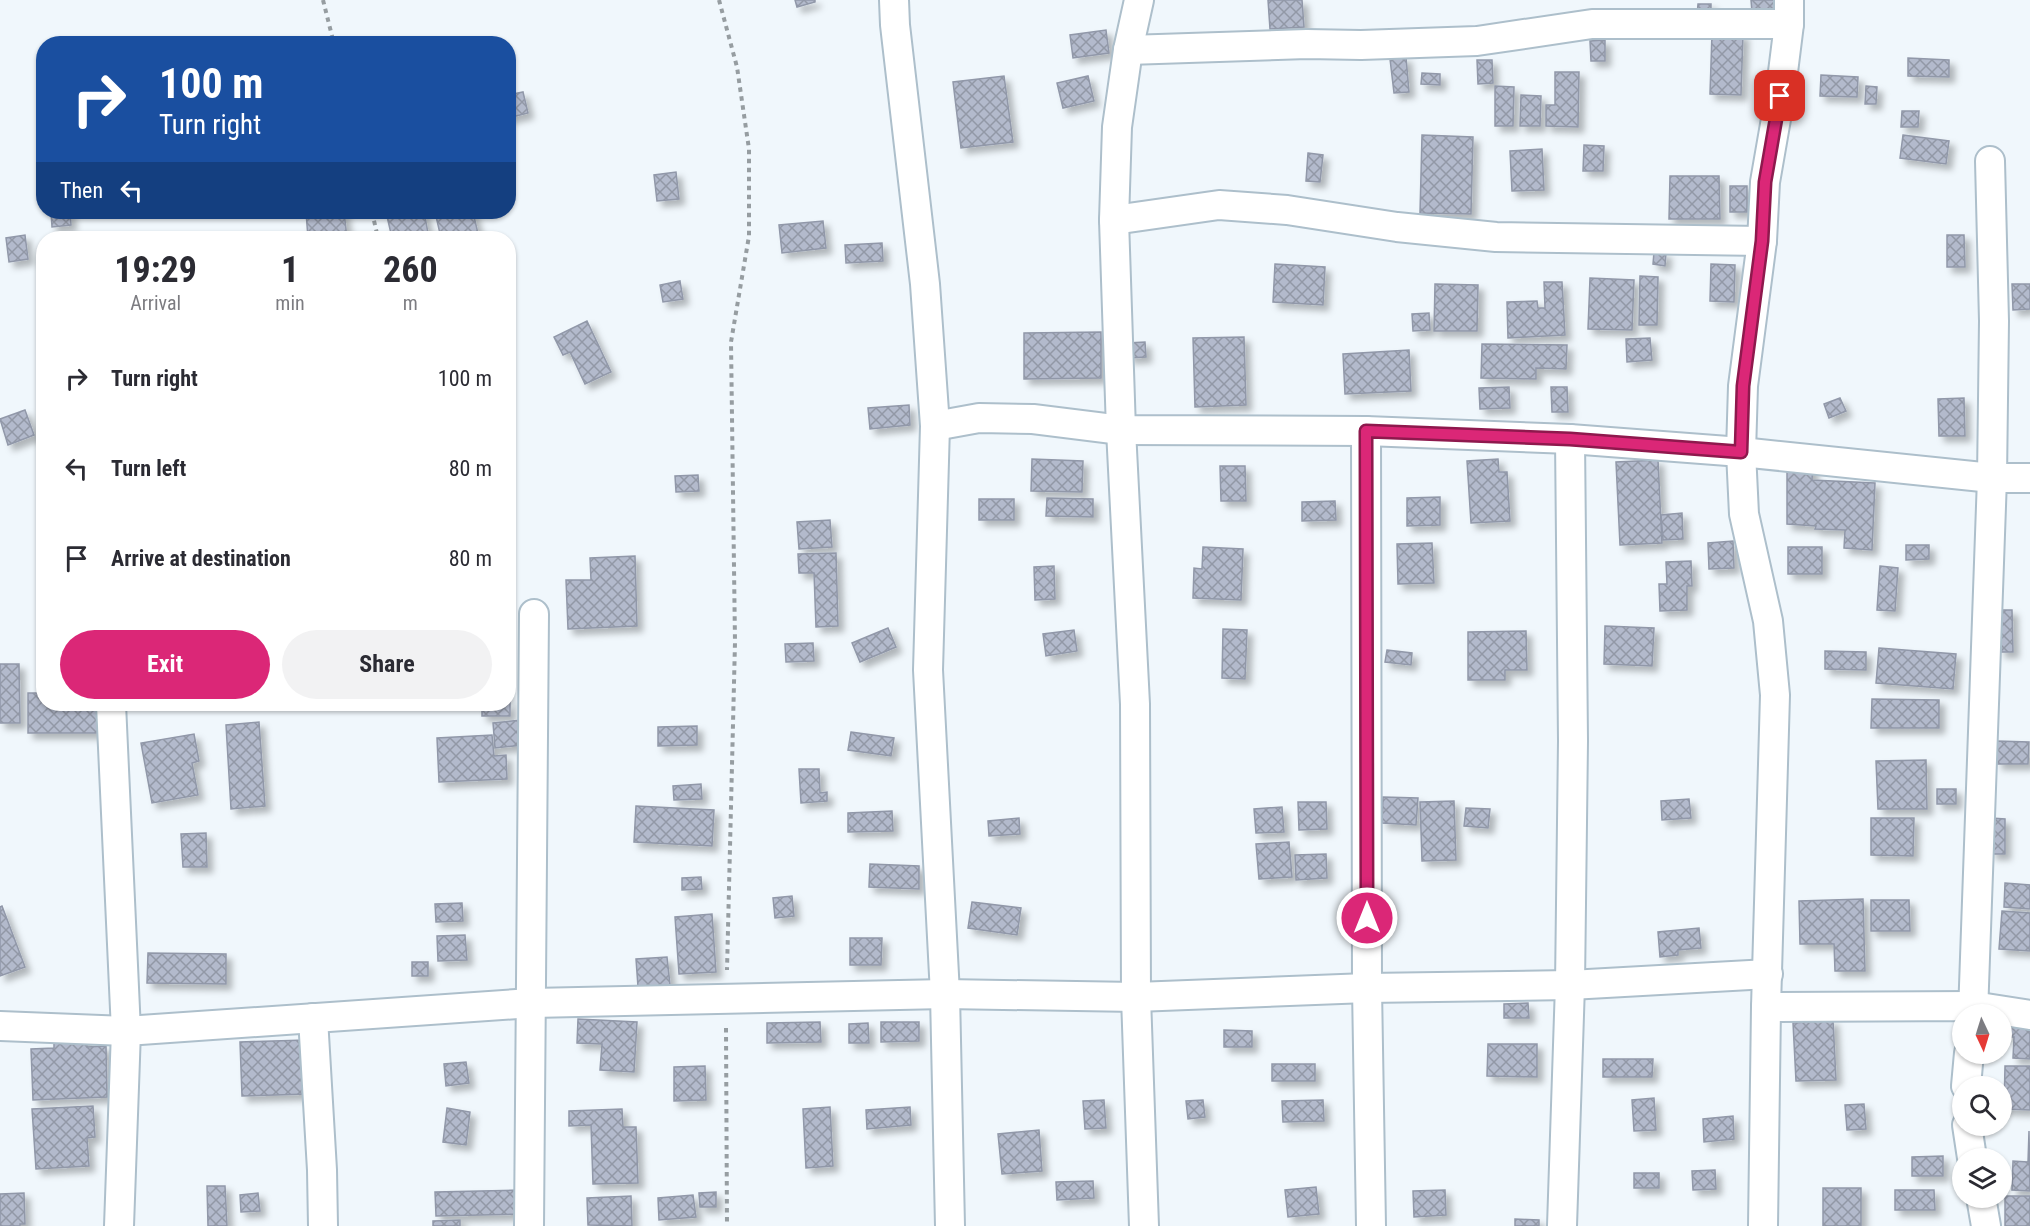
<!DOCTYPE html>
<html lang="en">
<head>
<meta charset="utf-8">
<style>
  :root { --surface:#fff; --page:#f2f2f3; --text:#2b2b33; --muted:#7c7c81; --accent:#db2777 }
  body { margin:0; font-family:"Roboto Condensed",sans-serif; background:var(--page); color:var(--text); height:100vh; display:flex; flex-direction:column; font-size:22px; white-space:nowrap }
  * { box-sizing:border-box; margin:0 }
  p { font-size:20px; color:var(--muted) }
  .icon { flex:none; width:33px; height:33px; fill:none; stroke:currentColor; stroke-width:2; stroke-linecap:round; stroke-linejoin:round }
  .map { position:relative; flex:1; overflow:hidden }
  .details { position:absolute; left:36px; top:231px; width:480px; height:480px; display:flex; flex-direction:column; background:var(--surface); border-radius:24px; box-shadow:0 2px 4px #0004 }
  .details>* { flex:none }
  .guide { position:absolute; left:36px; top:36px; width:480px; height:183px; border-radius:24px; box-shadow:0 2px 4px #0004; background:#1a4fa0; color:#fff; overflow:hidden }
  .needle { width:39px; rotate:176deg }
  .controls { position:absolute; left:1952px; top:1004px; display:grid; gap:12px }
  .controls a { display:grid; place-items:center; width:60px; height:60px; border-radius:50%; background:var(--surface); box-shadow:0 2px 4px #0004; font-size:30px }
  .pin { position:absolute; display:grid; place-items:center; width:51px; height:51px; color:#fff; margin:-26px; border-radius:12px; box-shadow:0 3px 9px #0006 }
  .me { position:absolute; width:66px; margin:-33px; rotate:0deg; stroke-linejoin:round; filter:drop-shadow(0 0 4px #0008) }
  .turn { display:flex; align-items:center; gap:21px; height:126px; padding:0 24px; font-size:27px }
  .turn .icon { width:78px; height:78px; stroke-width:2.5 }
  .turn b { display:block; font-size:42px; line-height:51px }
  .then { display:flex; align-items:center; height:57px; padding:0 24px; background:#0003; gap:12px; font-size:22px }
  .eta { display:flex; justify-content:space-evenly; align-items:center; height:102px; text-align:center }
  .eta b { font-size:36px; font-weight:700; line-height:42px }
  .action { display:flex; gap:12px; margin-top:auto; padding:12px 24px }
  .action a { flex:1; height:69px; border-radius:36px; background:var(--accent); color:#fff; font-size:24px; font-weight:700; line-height:69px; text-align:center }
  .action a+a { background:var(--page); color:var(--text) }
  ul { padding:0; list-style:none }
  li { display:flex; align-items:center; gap:18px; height:90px; padding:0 24px }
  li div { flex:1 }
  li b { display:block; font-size:22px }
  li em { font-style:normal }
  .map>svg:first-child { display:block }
  .building { fill:url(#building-cross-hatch); stroke:#9198a9; stroke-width:1.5; filter:url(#shadow) }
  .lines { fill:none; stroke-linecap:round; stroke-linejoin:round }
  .minor-casing { stroke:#adbfcb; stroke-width:32 }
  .path { stroke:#969da1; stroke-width:4; stroke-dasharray:4.5 4.5; stroke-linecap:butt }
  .minor { stroke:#fff; stroke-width:28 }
  .route-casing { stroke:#8e194d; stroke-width:15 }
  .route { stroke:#db2777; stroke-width:10 }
</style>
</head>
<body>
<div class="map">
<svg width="2030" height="1226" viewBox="0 0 2030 1226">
  <defs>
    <pattern id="building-cross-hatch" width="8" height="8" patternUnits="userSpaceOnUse" patternTransform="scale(1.5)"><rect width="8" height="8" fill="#b3bacc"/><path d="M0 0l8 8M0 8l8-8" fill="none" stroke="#9298a6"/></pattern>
    <filter id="shadow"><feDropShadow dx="5.5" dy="5.5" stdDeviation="3" flood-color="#0004"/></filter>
  </defs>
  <rect width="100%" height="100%" fill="#f0f7fc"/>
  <g class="building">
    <path d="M795 0H815V2L797 7Z"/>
    <path d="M1268 0H1302L1304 27 1270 29Z"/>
    <path d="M1751 0H1774V10L1752 12Z"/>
    <path d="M1698 4H1711V16H1697Z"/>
    <path d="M1106 30 1109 53 1073 58 1070 35Z"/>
    <path d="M1712 33 1743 34 1741 95 1710 94Z"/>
    <path d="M1605 40V61H1591L1590 41Z"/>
    <path d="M1406 57 1409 92 1394 93 1390 59Z"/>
    <path d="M1908 58 1949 60V77L1908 76Z"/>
    <path d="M1477 60H1492L1493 83 1478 84Z"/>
    <path d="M1555 72H1579L1578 127 1546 126V105H1555Z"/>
    <path d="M1422 73 1440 74V85L1421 84Z"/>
    <path d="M1821 75 1858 77 1857 97 1820 96Z"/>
    <path d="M1004 76 1013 142 961 148 953 82Z"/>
    <path d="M1088 76 1094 101 1063 108 1057 83Z"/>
    <path d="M1495 86 1514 87 1513 126H1495Z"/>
    <path d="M1866 86 1877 87 1876 104H1865Z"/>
    <path d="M523 92 528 113 508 118V95Z"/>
    <path d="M1521 95 1541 96 1540 126H1520Z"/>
    <path d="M1902 111H1919L1918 127H1901Z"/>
    <path d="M1422 135 1473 137 1471 214 1420 213Z"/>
    <path d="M1903 135 1949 141 1946 164 1900 158Z"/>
    <path d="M1584 145 1604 146 1603 171H1583Z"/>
    <path d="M1542 149 1544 190 1512 191 1510 151Z"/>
    <path d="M1308 153 1323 155 1320 182 1306 181Z"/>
    <path d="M676 172 679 199 657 201 654 175Z"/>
    <path d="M1670 176H1719L1720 219H1669Z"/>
    <rect x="1730" y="186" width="17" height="26"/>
    <path d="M51 212H70L71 225 52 227Z"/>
    <path d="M306 212H344L347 238H308Z"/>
    <path d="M386 212H424L429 238H392Z"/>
    <path d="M435 212H473L479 238H441Z"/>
    <path d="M823 221 826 248 782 253 779 225Z"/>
    <path d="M25 235 28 259 9 262 6 238Z"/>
    <path d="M1947 235H1964L1965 267H1947Z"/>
    <path d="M882 243 883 261 846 263 845 245Z"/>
    <path d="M1654 252 1666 253 1665 266 1653 264Z"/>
    <path d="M1275 264 1325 267 1323 305 1273 302Z"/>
    <path d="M1711 264 1735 265 1734 302 1710 301Z"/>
    <path d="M1640 276 1658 277 1657 325H1639Z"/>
    <path d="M1590 278 1634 280 1632 330 1588 329Z"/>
    <path d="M680 281 683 299 663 302 660 285Z"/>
    <path d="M1544 282H1562L1565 335 1508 338 1507 302 1537 301 1538 308H1545Z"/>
    <path d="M1435 284 1478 285 1477 331H1434Z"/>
    <path d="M2012 284H2030V309L2013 310Z"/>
    <path d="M1429 313 1430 330 1413 331 1412 314Z"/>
    <path d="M587 321 611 372 585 384 570 352 563 355 554 337Z"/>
    <path d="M1101 332V378L1024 379V333Z"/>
    <path d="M1244 337 1246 405 1195 407 1193 338Z"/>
    <path d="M1650 338 1652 360 1627 362 1626 339Z"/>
    <path d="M1145 342 1146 357 1128 358 1127 343Z"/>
    <path d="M1482 344 1567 345 1566 369 1536 368V379L1481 378Z"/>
    <path d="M1409 350 1411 391 1345 394 1343 354Z"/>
    <path d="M1509 387 1510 408 1480 409 1479 388Z"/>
    <path d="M1551 387H1567L1568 412H1552Z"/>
    <path d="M1840 398 1846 411 1829 418 1824 404Z"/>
    <path d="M1964 398 1965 436H1939L1938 399Z"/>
    <path d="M909 405 910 425 870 429 868 408Z"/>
    <path d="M25 410 34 435 8 445 0 419Z"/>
    <path d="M1032 459 1083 461 1082 492 1031 491Z"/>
    <path d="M1498 459 1499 472H1507L1510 521 1471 523 1467 461Z"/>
    <path d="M1658 460 1662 543 1620 545 1616 462Z"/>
    <path d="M1787 462 1813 464 1812 480 1875 483 1872 550 1844 548 1845 530 1815 529 1816 526 1787 524Z"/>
    <path d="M1220 466H1245L1246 501H1221Z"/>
    <path d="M698 475 699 491 676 492 675 476Z"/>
    <path d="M1440 497V525L1407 526V498Z"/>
    <path d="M1047 498 1093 499V517L1046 516Z"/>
    <rect x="979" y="499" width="35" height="21"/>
    <path d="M1335 501 1336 520 1302 521V502Z"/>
    <path d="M1682 513 1683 539 1663 540 1661 515Z"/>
    <path d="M830 520 832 547 799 549 797 522Z"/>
    <path d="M1733 541 1734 568 1709 569 1708 543Z"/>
    <path d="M1432 543 1434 583 1398 584 1397 544Z"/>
    <path d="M1906 545H1929V559L1906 560Z"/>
    <path d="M1203 547 1243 549 1241 600 1193 598 1194 568 1202 569Z"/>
    <rect x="1788" y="547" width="34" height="27"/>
    <path d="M836 553 838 626 816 627 814 573H799L798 554Z"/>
    <path d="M635 556 637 626 568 629 566 580H591L590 558Z"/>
    <path d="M1691 561 1692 586H1687V610L1660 611 1659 584H1667L1666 562Z"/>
    <path d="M1054 566 1055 599 1035 600 1034 567Z"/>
    <path d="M1880 566 1898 568 1895 611 1877 610Z"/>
    <path d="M2000 610H2012L2013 652H2000Z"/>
    <path d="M1605 626 1654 628 1652 666 1604 664Z"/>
    <path d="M888 628 896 647 860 662 852 643Z"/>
    <path d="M1223 629 1247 630 1245 679 1222 678Z"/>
    <path d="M1074 630 1077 651 1046 656 1043 634Z"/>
    <path d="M1526 631 1527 670H1505V680H1468V632Z"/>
    <path d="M813 643 814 661 786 662 785 644Z"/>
    <path d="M1879 648 1956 654 1953 689 1876 683Z"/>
    <path d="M1387 650 1412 653 1411 665 1385 662Z"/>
    <path d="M1825 651 1866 652V670L1825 669Z"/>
    <path d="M0 664H19L20 723H0Z"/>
    <path d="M28 693H44V704H107V733H28Z"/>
    <path d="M508 696H510V716H482V704H508Z"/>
    <path d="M1872 699 1939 700V728H1871Z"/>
    <path d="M521 720 523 745 495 748 493 723Z"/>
    <path d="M259 722 265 806 231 809 226 725Z"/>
    <path d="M697 726V745L658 746V727Z"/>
    <path d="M851 732 894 738 891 756 848 750Z"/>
    <path d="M194 734 199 761 192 763 198 795 152 803 141 743Z"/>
    <path d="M492 735 494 756 506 755 507 779 439 782 437 738Z"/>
    <path d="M1997 741 2029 742 2028 764H1997Z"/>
    <path d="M1926 760 1927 809H1878L1876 761Z"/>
    <path d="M799 769H819L820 793 827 792V801L801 803Z"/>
    <path d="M701 784 702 799 674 800 673 786Z"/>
    <rect x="1937" y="789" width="19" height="15"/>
    <path d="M1383 797 1418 798 1416 825 1382 823Z"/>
    <path d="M1689 799 1691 818 1662 820 1661 801Z"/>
    <path d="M1454 801 1456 860 1422 861 1420 802Z"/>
    <path d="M1298 802H1326L1327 829 1299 830Z"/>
    <path d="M636 806 714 810 712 846 634 842Z"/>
    <path d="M1282 807 1284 832 1256 833 1254 809Z"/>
    <path d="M1466 808 1490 809 1488 828 1464 826Z"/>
    <path d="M892 811 893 831 848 832V813Z"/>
    <path d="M1019 818 1020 834 989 836 988 821Z"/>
    <path d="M1871 818H1914L1913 856 1871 855Z"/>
    <path d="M1991 818 2005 819V854H1991Z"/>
    <path d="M206 833 207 867H183L181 834Z"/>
    <path d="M1289 842 1292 877 1259 879 1256 844Z"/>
    <path d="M1326 854 1327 878 1296 880 1295 855Z"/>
    <path d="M870 864 919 866V889L869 887Z"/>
    <path d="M701 877 702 889 682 890V878Z"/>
    <path d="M2005 883 2030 885V909L2004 907Z"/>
    <path d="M792 896 794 916 775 918 773 898Z"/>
    <path d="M1863 899 1865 971H1835L1834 944H1800L1799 901Z"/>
    <path d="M1871 900H1909L1910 931H1871Z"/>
    <path d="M972 902 1021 908 1017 935 968 928Z"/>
    <path d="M462 903 463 921 436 922 435 904Z"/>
    <path d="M2 906 25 967 0 976V907Z"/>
    <path d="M2002 911 2030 913V951L1999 949Z"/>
    <path d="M712 914 716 972 679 974 675 917Z"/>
    <path d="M1699 928 1701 948 1678 950V955L1660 957 1658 932Z"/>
    <path d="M465 935 467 960 438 961 437 936Z"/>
    <path d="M850 938H882L881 965H850Z"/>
    <path d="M148 953 226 954V984L147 983Z"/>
    <path d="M667 957 670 985 638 987 636 959Z"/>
    <rect x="412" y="962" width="16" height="14"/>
    <path d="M1528 1003 1529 1018H1504V1004Z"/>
    <path d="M578 1019 637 1022 634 1072 600 1070 602 1044 577 1043Z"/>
    <path d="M1833 1020 1836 1080 1796 1081 1793 1023Z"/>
    <path d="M2007 1021 2030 1022V1059L2013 1058 2014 1037H2007Z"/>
    <path d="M820 1022 821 1042 767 1043V1023Z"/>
    <path d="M881 1022H919V1041L881 1042Z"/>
    <path d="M868 1023 869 1043H849V1024Z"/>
    <path d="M1224 1030 1252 1031V1047H1224Z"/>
    <path d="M54 1034H87V1047L106 1046 107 1097 33 1100 31 1049 54 1048Z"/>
    <path d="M306 1040 308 1094 242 1096 240 1042Z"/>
    <path d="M1488 1044H1537V1077L1487 1076Z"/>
    <path d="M1603 1059H1653L1652 1077H1603Z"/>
    <path d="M466 1062 469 1083 446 1086 444 1064Z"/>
    <rect x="1272" y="1064" width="43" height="17"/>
    <path d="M705 1066 706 1100 674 1101V1067Z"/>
    <path d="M2005 1066H2030V1110L2004 1109Z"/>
    <path d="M1654 1098 1656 1130 1634 1131 1632 1100Z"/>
    <path d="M1104 1100 1106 1128 1085 1129 1083 1101Z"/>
    <path d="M1203 1100 1205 1117 1188 1119 1186 1101Z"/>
    <path d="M1323 1100 1324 1121 1283 1122 1282 1101Z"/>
    <path d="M1864 1104 1866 1129 1847 1130 1845 1105Z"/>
    <path d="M93 1106 95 1137 87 1138 89 1166 36 1169 32 1109Z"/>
    <path d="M830 1107 833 1166 806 1168 803 1109Z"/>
    <path d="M910 1107 911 1125 867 1129 866 1110Z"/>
    <path d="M447 1108 470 1112 466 1145 443 1142Z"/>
    <path d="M622 1109 623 1127H636L638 1183 593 1184 591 1125 569 1126V1111Z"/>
    <path d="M1733 1116 1734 1139 1704 1142 1703 1119Z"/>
    <path d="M1039 1130 1042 1171 1002 1174 998 1134Z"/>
    <path d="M2029 1131 2030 1191 2012 1190 2013 1161 2028 1162Z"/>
    <path d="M1943 1156V1176H1912V1157Z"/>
    <path d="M1715 1170 1716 1189 1693 1190 1692 1171Z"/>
    <rect x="1634" y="1173" width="25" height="15"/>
    <path d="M1093 1181 1094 1198 1057 1200 1056 1182Z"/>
    <path d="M207 1186H225L227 1226H208Z"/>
    <path d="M1316 1187 1319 1214 1288 1217 1285 1190Z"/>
    <rect x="1823" y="1188" width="38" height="38"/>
    <path d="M521 1190V1214L436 1216 435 1192Z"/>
    <path d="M1445 1190 1446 1215 1414 1217 1413 1191Z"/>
    <path d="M1895 1190H1934L1935 1210H1895Z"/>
    <path d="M716 1192V1207H700L699 1193Z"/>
    <path d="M24 1193 25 1224H20V1226H0V1194Z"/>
    <path d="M258 1193 260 1211 241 1212 240 1195Z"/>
    <path d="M693 1195 696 1217 659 1220 658 1198Z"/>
    <path d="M631 1196 632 1226 588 1225 587 1198Z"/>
    <rect x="2005" y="1196" width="25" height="30"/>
    <path d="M1515 1219 1539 1220V1226H1515Z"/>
    <path d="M460 1220V1226H433V1221Z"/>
  </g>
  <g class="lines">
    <defs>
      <g id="minor">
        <path d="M894 0 895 25 925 284 935 426 928 670 945 994 950 1226"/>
        <path d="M1139 0 1128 50 1117 127 1114 220 1121 430 1135 704 1136 997 1144 1226"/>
        <path d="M1128 50 1307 44 1361 45 1477 41 1592 24H1789"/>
        <path d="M1114 220 1219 205 1287 210 1397 227 1496 237 1762 241"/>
        <path d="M935 426 979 418 1033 419 1121 430 1366 431 1570 439 1741 452 1992 478H2030"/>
        <path d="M1366 431 1367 988 1371 1226"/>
        <path d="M111 704 126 1031 119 1226"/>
        <path d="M1766 1007 1973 1006 2030 1015"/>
        <path d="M1973 1014 1992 478 1994 321 1990 161"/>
        <path d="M313 1018 322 1170 323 1226"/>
        <path d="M0 1026 126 1031 532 1003 945 994 1136 997 1367 988 1570 985 1768 974"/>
        <path d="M1966 1086 1969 1053"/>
        <path d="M1967 1125 1972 1158"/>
        <path d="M1981 1197 1986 1226"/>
        <path d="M529 1226 534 614"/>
        <path d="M1562 1226 1570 985 1573 741 1570 439"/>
        <path d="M1763 1226 1766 1007 1775 695 1768 621 1744 514 1741 452 1743 386 1762 241 1765 182 1780 96 1789 24V0"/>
      </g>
    </defs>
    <use href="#minor" class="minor-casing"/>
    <g class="path">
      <path d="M323 0 334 44"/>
      <path d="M719 0 737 67 749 149V236L731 342 735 642 727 970"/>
      <path d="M372 212 378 238"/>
      <path d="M726 1028 727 1226"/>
    </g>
    <use href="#minor" class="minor"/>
  </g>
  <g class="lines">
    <defs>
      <path id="route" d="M1367 918 1366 431 1570 439 1741 452 1743 386 1762 241 1765 182 1780 96"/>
    </defs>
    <use href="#route" class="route-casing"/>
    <use href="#route" class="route"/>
  </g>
</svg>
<div class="controls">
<a><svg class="needle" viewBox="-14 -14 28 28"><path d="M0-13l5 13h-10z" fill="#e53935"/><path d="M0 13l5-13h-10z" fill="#7c7c81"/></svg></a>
<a><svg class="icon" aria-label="search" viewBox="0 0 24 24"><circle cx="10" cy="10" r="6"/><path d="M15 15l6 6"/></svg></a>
<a><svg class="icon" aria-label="layers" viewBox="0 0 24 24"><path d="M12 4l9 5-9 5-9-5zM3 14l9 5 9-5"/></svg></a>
</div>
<div class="pin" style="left:1780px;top:96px;background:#d93025"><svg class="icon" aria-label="arrive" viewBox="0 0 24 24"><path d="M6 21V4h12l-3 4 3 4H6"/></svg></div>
<svg class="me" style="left:1367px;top:918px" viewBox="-20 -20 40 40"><circle r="17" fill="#db2777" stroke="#fff" stroke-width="3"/><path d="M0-11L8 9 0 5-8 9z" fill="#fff"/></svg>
<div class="guide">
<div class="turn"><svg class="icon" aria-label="right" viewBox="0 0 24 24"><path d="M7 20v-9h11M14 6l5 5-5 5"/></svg><div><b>100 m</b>Turn right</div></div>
<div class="then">Then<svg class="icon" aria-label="left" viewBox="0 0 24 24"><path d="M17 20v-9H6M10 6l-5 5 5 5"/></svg></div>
</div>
<section class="details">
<div class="eta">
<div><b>19:29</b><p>Arrival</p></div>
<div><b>1</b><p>min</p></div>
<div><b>260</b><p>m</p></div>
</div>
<ul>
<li><svg class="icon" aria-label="right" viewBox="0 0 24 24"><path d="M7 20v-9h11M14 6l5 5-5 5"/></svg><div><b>Turn right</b></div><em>100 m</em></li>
<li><svg class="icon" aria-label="left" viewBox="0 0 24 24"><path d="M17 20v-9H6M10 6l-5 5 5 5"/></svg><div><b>Turn left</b></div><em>80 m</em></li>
<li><svg class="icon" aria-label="arrive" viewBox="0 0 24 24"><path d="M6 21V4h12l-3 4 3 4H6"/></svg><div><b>Arrive at destination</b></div><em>80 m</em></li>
</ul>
<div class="action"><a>Exit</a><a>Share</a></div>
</section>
</div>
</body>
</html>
